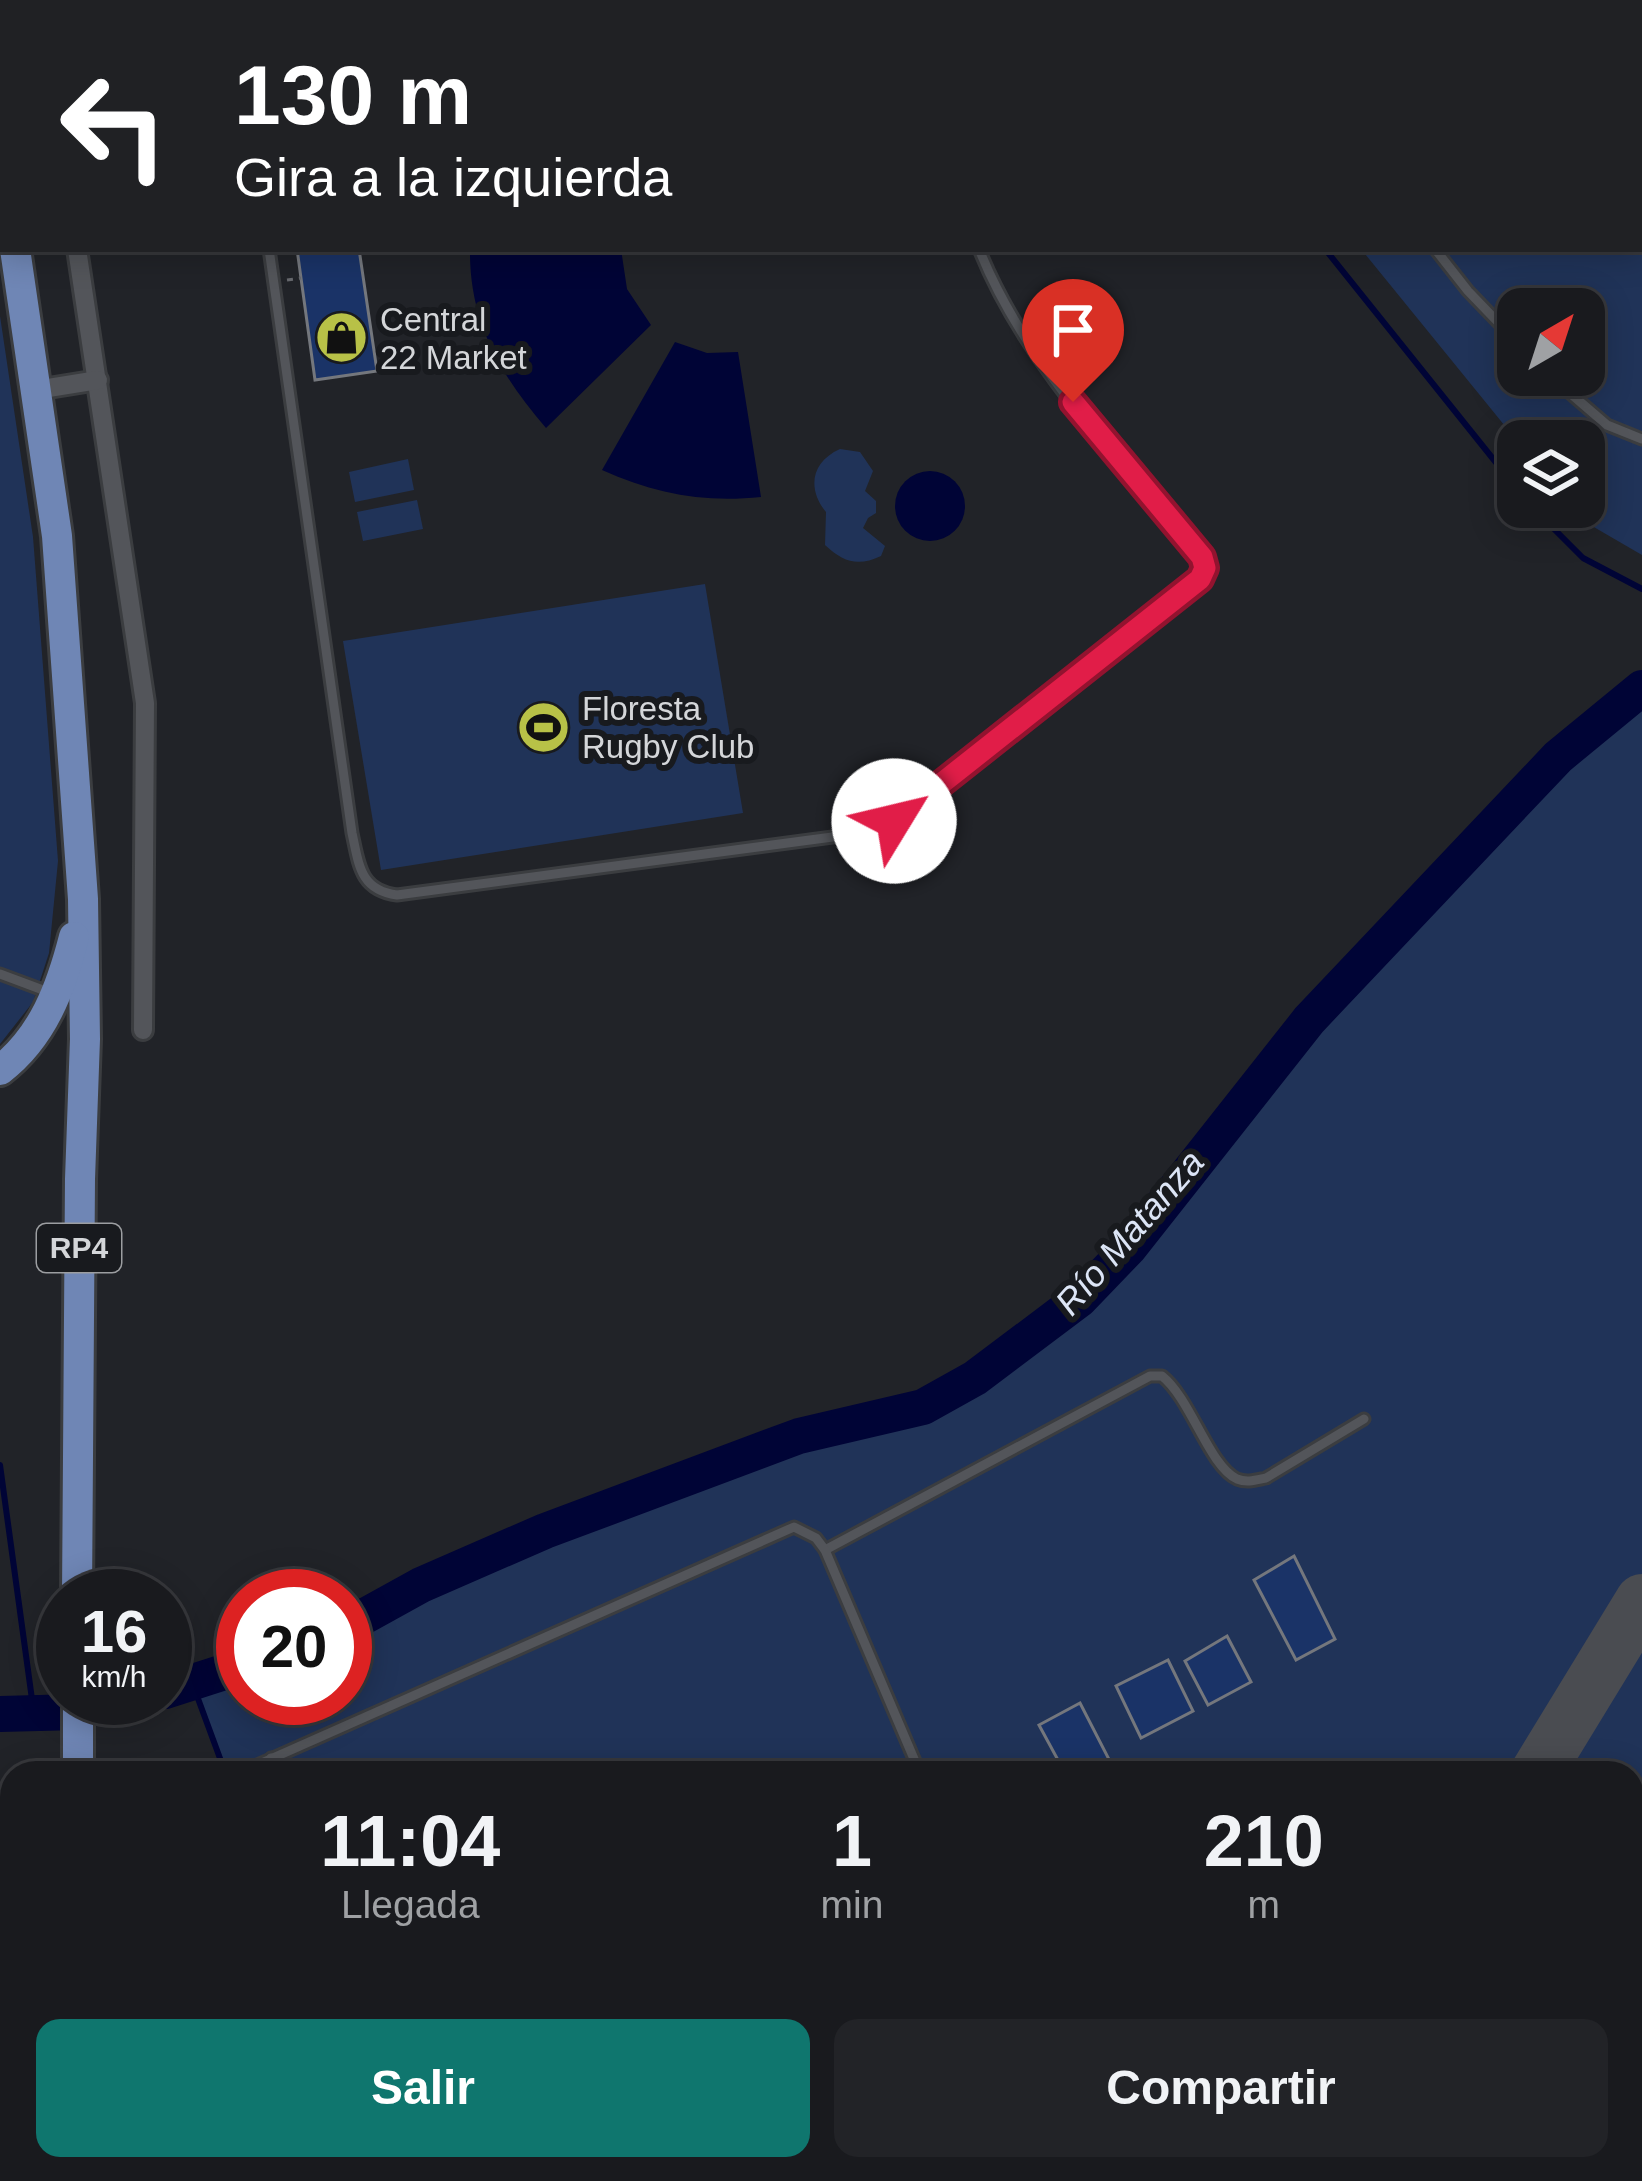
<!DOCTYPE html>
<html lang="es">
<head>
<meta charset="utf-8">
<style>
  :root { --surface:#191a1e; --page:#222327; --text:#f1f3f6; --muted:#9fa1a4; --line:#37383c; --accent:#0f766e }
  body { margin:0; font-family:Arial,sans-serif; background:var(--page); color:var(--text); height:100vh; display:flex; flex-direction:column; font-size:45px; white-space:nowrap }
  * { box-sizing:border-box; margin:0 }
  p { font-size:39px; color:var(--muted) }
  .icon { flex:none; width:66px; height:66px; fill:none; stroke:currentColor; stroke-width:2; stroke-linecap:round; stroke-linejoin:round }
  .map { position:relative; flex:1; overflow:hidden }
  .details { position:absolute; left:0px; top:1761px; width:1644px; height:420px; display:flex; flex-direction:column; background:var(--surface); border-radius:36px 36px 0 0; box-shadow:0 6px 30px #0003,0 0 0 3px var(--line) }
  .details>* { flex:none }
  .hud { position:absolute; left:0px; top:0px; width:1644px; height:252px; box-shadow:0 6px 30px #0003,0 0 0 3px var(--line); background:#202124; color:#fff; overflow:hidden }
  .needle { width:78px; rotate:39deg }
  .fabs { position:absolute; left:1497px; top:288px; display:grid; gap:24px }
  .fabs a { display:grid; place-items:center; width:108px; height:108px; border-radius:24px; background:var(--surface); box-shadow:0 6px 30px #0003,0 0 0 3px var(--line); font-size:60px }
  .speed { position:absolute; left:36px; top:1569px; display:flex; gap:24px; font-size:60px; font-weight:700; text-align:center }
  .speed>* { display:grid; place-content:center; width:156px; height:156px; border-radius:50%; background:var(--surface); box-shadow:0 6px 30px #0003,0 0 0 3px var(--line); line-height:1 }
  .speed small { font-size:30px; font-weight:400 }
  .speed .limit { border:18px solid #d22; background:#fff; color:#111 }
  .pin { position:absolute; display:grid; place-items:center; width:102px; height:102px; color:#fff; margin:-123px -51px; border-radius:50% 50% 50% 0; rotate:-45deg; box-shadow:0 0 12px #0007 }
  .pin .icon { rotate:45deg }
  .me { position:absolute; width:132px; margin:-66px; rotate:54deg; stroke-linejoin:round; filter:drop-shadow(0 0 9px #0008) }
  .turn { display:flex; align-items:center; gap:42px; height:252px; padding:0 36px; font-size:54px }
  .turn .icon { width:156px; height:156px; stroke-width:2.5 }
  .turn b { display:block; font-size:84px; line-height:102px }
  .eta { display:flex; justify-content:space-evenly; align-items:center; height:204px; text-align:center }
  .eta b { font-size:72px; font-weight:700; line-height:84px }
  .cta { display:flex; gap:24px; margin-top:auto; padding:24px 36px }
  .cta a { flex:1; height:138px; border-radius:24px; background:var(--accent); color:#fff; font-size:48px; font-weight:700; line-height:138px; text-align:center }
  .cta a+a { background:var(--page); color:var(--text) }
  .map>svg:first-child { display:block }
  .green { fill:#203358; fill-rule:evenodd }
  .water { fill:#000436 }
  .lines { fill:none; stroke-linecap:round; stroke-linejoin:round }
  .stream { stroke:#000436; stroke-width:6 }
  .river { stroke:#000436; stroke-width:36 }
  .taxiway { stroke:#4a4c51; stroke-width:54 }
  .runway { stroke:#4a4c51; stroke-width:132 }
  .building { fill:#1a3367; stroke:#74777d; stroke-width:3 }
  .service-casing { stroke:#3b3d40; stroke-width:15 }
  .minor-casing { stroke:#3b3d40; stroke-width:24 }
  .primary-casing { stroke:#3b3d40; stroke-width:36 }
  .path { stroke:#67696e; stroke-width:3; stroke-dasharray:6 6; stroke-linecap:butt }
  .service { stroke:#53555a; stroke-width:9 }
  .minor { stroke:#53555a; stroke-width:18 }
  .primary { stroke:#6f86b5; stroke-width:30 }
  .route-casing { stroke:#92132f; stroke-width:30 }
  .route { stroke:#e11d48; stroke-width:21 }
  .labels { text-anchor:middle; stroke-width:12; stroke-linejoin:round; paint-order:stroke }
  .shield { fill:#181a1e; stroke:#9c9ea1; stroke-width:3 }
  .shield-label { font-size:30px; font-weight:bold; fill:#d4d6d9 }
  .poi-label { font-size:33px; fill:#d4d6d9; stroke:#181a1e; text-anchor:start }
  .water-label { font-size:36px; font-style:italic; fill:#dce5f6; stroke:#181a1e }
</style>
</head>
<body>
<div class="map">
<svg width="1642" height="2181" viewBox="0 0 1642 2181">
  <rect width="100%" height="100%" fill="#212328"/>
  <g class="green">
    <path d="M1185 0H1642V555L1580 519 1571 507H1584V441L1518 442 1361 249H1641V3ZM1518 309H1584V375H1518Z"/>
    <path d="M0 316 33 537 58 861 49 953 33 1002 0 1044Z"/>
    <path d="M840 449 860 452 873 471 865 491 876 501V513L868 518 863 528 885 546 881 556C858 567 843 562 825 545L826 512C807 489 811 462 840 449Z"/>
    <path d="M408 459 414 490 355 502 349 472Z"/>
    <path d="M417 500 423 529 363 541 357 512Z"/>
    <path d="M705 584 743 813 381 870 343 641Z"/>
    <path d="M1642 688V2181H182V2169H1632V1773H223L193 1685 243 1666V1698H345V1627L421 1585 545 1531 799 1436 923 1407 975 1378 1080 1299 1129 1248 1309 1020 1558 757Z"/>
  </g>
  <g class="water">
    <path d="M470 249H621L627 289 651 325 546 428C500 375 469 321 470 249Z"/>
    <path d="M675 342 707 353 738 352 761 497C704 503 655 494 602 470Z"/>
    <circle cx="930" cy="506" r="35"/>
  </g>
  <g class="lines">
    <g class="stream">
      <path d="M1156 0 1158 3"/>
      <path d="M1325 249 1518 490"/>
      <path d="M1532 507 1583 558 1642 589"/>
      <path d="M0 1465 34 1714"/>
      <path d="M193 1685 221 1761"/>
      <path d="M182 2181V2169"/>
    </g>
    <g class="river">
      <path d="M345 1627 421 1585 545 1531 799 1436 923 1407 975 1378 1080 1299 1129 1248 1309 1020 1558 757 1642 688"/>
      <path d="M165 1691 243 1666"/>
      <path d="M0 1714 78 1712 137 1698"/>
    </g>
    <g class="taxiway">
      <path d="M1537 1773 1642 1601"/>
      <path d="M1632 1843 1642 1850"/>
      <path d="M625 2169 641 2181"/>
      <path d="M572 2181 584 2169"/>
      <path d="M1257 2181 1268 2169"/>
    </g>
    <g class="runway">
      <path d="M1632 1917 1642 1898"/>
      <path d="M365 2169 375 2181"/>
      <path d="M1490 2181 1497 2169"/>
    </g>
  </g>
  <g class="building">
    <path d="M297 249H359L377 371 315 380Z"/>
    <path d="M1294 1556 1335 1639 1296 1660 1254 1580Z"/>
    <path d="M1227 1636 1251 1682 1208 1705 1185 1661Z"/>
    <path d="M1168 1660 1193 1711 1141 1738 1116 1686Z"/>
    <path d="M1080 1703 1116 1773H1065L1039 1725Z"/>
    <path d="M1011 2169H1080L1057 2181H1017Z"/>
  </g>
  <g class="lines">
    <defs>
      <g id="service">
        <path d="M233 0V3"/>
        <path d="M918 0V3"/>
        <path d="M1447 3 1452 0"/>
        <path d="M269 249 352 833C359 865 360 890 397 895L870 832 894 821 936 791 1200 579 1205 568 1202 557C1122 461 1026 367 979 249"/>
        <path d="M1435 249 1468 291 1518 343"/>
        <path d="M1549 375 1607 425 1642 439"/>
        <path d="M0 974 51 993"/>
        <path d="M825 1550 1150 1376H1162C1191 1399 1209 1466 1237 1479 1247 1483 1256 1480 1266 1478L1364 1419"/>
        <path d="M271 1758 282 1773"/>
        <path d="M239 1773 794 1527 816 1538 825 1550 920 1773"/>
      </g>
      <g id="minor">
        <path d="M36 0 37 3"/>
        <path d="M77 249 145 703 143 1030"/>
        <path d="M36 390 98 380"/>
        <path d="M0 1915 12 1912"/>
      </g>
      <g id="primary">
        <path d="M0 157 3 175"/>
        <path d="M15 249 57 536 83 899 85 1039 80 1179 77 1596"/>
        <path d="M0 1070C43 1037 61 988 74 937"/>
        <path d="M78 1773V1698"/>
        <path d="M0 1810 12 1878"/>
        <path d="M39 2169 40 2181"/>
        <path d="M88 2169 89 2181"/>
      </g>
    </defs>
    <use href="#service" class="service-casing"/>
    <use href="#minor" class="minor-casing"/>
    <use href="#primary" class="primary-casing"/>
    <g class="path">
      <path d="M339 0V3"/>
      <path d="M387 3 388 0"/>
      <path d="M287 280 301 278"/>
    </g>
    <use href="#service" class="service"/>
    <use href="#minor" class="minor"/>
    <use href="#primary" class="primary"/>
  </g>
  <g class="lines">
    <defs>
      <path id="route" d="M894 821 1200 579 1205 568 1202 557 1073 402"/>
    </defs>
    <use href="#route" class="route-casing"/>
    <use href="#route" class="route"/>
  </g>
  <defs>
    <symbol id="shop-disc" viewBox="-11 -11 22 22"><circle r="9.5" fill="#b8c147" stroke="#181a1e"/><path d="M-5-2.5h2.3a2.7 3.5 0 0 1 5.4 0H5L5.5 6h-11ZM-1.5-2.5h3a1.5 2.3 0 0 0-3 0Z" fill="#111"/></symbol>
    <symbol id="stadium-disc" viewBox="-11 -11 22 22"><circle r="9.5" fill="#b8c147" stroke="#181a1e"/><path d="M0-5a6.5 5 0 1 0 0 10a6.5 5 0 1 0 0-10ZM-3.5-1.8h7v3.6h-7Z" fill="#111"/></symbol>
  </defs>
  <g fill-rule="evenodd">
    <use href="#shop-disc" x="312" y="308" width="59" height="59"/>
    <use href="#stadium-disc" x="514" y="698" width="59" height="59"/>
  </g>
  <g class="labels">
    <rect class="shield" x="37" y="1224" width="84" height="48" rx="9"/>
    <g class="shield-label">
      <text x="79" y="1258">RP4</text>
    </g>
    <g class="poi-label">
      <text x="380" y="331">Central<tspan x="380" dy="38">22 Market</tspan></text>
      <text x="582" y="720">Floresta<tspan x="582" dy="38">Rugby Club</tspan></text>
    </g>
    <g class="water-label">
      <text transform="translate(1129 1232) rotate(-49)" y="13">Río Matanza</text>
    </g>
  </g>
</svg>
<div class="fabs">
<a><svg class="needle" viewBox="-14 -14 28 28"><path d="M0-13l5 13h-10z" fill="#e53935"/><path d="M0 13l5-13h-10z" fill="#9fa1a4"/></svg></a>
<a><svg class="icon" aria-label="layers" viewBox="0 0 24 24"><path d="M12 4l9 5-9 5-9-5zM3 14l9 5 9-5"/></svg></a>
</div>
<div class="speed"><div>16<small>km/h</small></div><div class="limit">20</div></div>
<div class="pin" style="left:1073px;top:402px;background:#d93025"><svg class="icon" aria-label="arrive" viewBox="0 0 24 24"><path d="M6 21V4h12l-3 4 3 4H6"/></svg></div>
<svg class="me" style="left:894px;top:821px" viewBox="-20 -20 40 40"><circle r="19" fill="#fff"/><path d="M0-13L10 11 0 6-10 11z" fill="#e11d48"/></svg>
<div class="hud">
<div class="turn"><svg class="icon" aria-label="left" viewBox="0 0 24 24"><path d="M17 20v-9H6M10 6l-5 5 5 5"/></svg><div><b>130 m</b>Gira a la izquierda</div></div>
</div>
<section class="details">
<div class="eta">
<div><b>11:04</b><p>Llegada</p></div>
<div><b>1</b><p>min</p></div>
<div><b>210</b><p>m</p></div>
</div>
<div class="cta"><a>Salir</a><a>Compartir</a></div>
</section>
</div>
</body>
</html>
